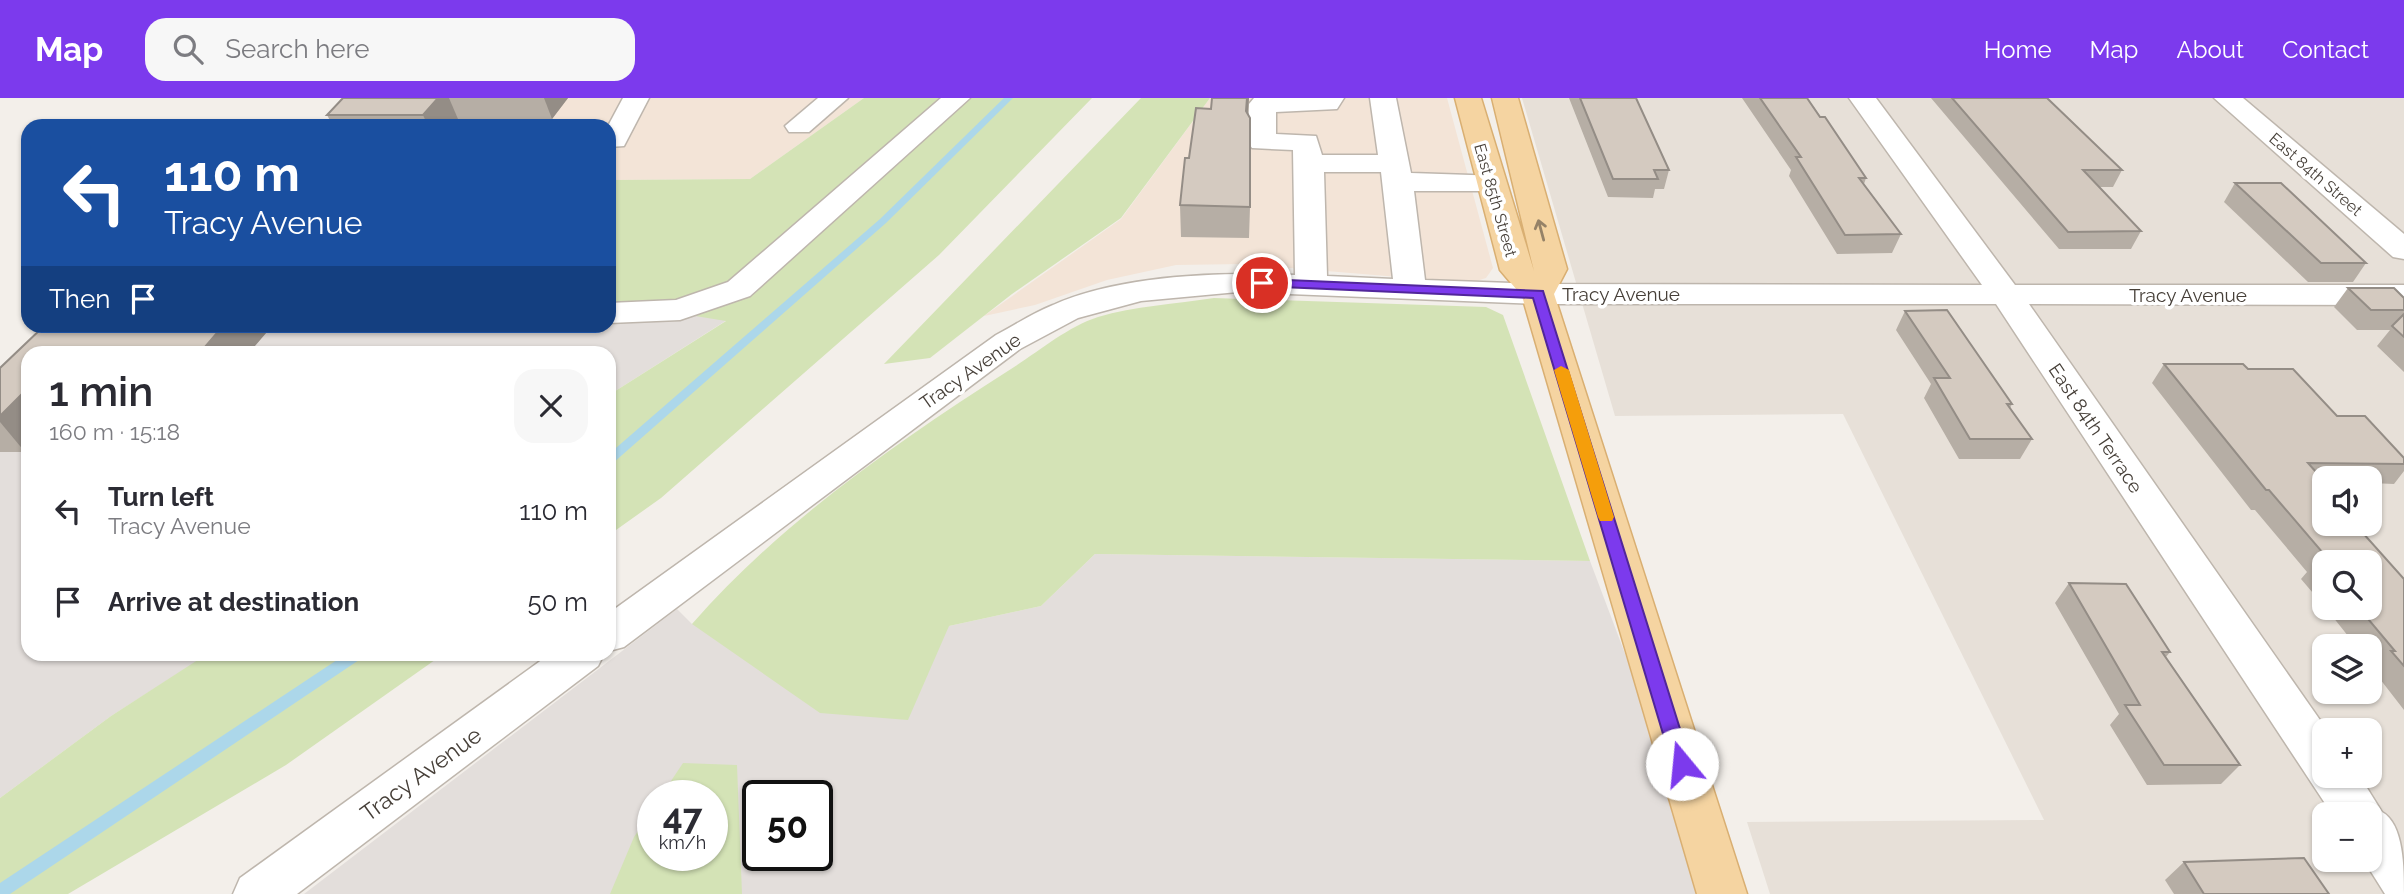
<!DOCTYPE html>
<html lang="en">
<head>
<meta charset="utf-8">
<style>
  :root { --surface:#fff; --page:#f7f7f7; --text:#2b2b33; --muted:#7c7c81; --accent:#7c3aed }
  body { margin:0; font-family:Raleway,sans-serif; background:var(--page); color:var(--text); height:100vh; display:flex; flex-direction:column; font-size:26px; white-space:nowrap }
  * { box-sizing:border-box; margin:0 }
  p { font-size:23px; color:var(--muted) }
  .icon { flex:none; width:38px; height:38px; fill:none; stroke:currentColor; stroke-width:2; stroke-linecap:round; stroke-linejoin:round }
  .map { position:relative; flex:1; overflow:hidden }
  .side { position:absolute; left:21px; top:248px; width:595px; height:315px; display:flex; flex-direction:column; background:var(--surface); border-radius:21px; box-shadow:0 2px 5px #0004 }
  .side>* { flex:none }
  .guide { position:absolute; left:21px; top:21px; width:595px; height:214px; border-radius:21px; box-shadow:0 2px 5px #0004; background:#1a4fa0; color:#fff; overflow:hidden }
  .tools { position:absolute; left:2312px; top:368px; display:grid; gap:14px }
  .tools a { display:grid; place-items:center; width:70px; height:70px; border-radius:14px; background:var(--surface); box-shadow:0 2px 5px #0004; font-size:35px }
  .speed { position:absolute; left:637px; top:682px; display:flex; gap:14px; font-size:35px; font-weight:700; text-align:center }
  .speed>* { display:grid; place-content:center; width:91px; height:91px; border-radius:50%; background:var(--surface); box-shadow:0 2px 5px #0004; line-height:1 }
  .speed small { font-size:18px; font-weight:400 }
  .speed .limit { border:4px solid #111; border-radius:10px; background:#fff; color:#111 }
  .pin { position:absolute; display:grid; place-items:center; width:60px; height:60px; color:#fff; margin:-30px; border:4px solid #fff; border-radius:50%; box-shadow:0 2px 7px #0007 }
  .me { position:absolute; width:77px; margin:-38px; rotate:343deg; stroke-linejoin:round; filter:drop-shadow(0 0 5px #0008) }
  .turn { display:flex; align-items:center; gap:24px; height:147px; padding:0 28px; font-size:32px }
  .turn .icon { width:91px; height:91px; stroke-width:2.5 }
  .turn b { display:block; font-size:49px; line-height:60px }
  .then { display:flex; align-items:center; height:66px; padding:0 28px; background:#0003; gap:14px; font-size:26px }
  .round { display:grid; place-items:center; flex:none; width:74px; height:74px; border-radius:21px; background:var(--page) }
  .summary { display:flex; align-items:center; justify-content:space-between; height:119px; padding:0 28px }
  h1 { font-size:42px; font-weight:600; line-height:52px }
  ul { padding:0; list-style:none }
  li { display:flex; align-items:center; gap:21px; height:91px; padding:0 28px }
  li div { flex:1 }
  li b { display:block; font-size:26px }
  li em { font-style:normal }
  header { display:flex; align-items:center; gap:42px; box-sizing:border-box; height:98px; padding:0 35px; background:var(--accent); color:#fff }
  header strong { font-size:33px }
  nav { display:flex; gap:38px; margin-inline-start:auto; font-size:24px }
  .search { width:490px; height:63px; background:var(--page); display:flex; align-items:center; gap:18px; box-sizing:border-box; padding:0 24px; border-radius:21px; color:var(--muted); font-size:26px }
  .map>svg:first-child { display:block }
  .residential { fill:#e7e0d8; fill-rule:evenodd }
  .commercial { fill:#f3e4d7 }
  .industrial { fill:#e3dedb; fill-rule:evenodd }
  .green { fill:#d4e3b6 }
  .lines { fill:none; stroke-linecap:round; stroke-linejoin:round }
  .stream { fill:#acd7ea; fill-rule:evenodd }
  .minor-casing { stroke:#beb6ad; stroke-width:3 }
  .major-casing { stroke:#d9af72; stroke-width:3 }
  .minor { fill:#fff; fill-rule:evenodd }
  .major { fill:#f5d4a1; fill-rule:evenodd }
  .wall { fill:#b6aea5 }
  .shaded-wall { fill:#948d86 }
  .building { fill:#d4cac0; stroke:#948d86; stroke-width:2 }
  .oneway { stroke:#958267 }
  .route { fill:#7c3aed; stroke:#51269a; stroke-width:2 }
  .slow { fill:#f59e0b }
  .labels { text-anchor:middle; stroke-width:7; stroke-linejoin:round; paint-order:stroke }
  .far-street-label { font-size:16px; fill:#463f38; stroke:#fff }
  .street-label { font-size:19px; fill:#463f38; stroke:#fff }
  .near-street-label { font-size:23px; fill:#463f38; stroke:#fff }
</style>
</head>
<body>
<header>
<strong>Map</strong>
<div class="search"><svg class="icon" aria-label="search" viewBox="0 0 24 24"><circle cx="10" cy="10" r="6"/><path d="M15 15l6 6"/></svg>Search here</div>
<nav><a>Home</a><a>Map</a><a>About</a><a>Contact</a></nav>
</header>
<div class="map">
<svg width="2404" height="796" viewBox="0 0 2404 796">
  <rect width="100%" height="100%" fill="#f3efea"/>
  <path class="residential" d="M1522 0H2404V796H1770L1747 724 2044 722 1843 316 1615 318ZM2324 380H2370V425H2324ZM2324 464H2370V509H2324ZM2324 548H2370V593H2324ZM2324 632H2370V677H2324ZM2324 716H2370V761H2324Z"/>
  <g class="commercial">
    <path d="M355 0H864L750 81 609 82V28H328Z"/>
    <path d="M1210 0H1447L1493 170 1486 180 1470 185 1244 166 1176 167 1107 182 1035 207 984 218 1121 121Z"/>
  </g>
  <g class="industrial">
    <path d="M609 204 727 222 609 297V256H53L81 228H609Z"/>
    <path d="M28 280V556L207 557 111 618 0 700V307Z"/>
    <path d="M1095 456 1590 463 1667 667 1703 796H304L677 511 692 526 949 528 1041 508ZM653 698H712V758H653ZM758 698H817V758H758Z"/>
  </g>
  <g class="green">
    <path d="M864 0H1092L939 157 661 400 609 437V297L726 223 609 204V82L750 81Z"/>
    <path d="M1141 0H1210L1121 120 1012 196 930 260 884 266Z"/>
    <path d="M1214 200 1486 209 1503 217 1590 463 1095 456 1041 508 949 528 908 622 820 615 692 526C780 425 898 343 1011 271 1038 254 1067 229 1098 219 1134 208 1176 206 1214 200Z"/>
    <path d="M207 556 442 557 286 667 68 796H0V700L111 618Z"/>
    <path d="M683 665 737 667 742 796H610L634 739 653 711V758H712V698H661Z"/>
  </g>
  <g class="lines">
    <g class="stream">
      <path d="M1004 0H1013L886 125 613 365 609 366V356L880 121Z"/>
      <path d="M346 556H364L362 560 10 796H0V785Z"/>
    </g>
    <defs>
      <g id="minor">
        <path d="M623 0H649L624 48 609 49 608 28Z"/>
        <path d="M818 0H848L809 34H789L785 28Z"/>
        <path d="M941 0H970L750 198 680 222 609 225V205L676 202 728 184Z"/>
        <path d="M1254 0H1344L1337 11 1276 14V36L1316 38 1322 57H1378L1370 0H1396L1411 75 1501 78 1506 84 1501 90 1491 93H1414L1425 182 1538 186 1982 187 1849 0H1876L2015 187H2404V207L2029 206 2327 632H2324V677H2359L2382 714C2404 726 2404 771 2404 796H2385L2363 761H2370V716H2332L1996 206H1538L1238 194 1141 203 1078 220 1020 251 624 549 609 553V515L996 237C1015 227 1033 215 1053 207 1121 177 1221 174 1295 177L1293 52 1252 50 1248 44 1249 6ZM1324 74H1381L1393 181 1327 178Z"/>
        <path d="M2214 0H2243L2404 136V161L2393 159Z"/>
        <path d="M550 556H604L598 568 297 796H233L240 780Z"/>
      </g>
      <path id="major" d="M1455 0H1481L1534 173 1492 0H1518L1567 171 1554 196 1747 796H1697L1522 198 1500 172Z"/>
    </defs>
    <use href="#minor" class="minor-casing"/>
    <use href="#major" class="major-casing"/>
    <use href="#minor" class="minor"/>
    <use href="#major" class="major"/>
  </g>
  <g class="wall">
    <path d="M343 0H568L552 21H458L453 28H333L327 17Z"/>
    <path d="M1212 0H1249L1248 16 1250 109 1249 140 1181 139 1180 107 1189 60 1211 11Z"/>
    <path d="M1569 0H1636L1669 72 1664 91H1655L1653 100 1608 99Z"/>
    <path d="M1742 0H1807L1866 80 1864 86 1901 136 1892 155 1837 156 1789 78 1791 72Z"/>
    <path d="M1931 0H2047L2122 72 2113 89H2098L2141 133 2131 151H2059Z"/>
    <path d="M2235 85 2366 165 2353 184H2308L2224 104Z"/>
    <path d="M2348 190 2404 200V274L2377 248 2390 232H2357L2334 209Z"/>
    <path d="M1905 213 2012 306 2010 310 2032 341 2020 361H1959L1924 300 1931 286 1896 232Z"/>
    <path d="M44 228H272L248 256H28V351L25 354H0V270Z"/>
    <path d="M2164 266 2248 271 2337 318 2404 360V373L2394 386 2370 385V380H2324V425L2404 481V612L2373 572 2375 570 2370 564V548H2356L2325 509H2370L2324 464V508L2301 481 2307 474 2255 412H2251L2152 285Z"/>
    <path d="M2069 485 2170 554 2166 559 2240 667 2221 686 2147 687 2110 627 2119 616 2055 505Z"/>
    <path d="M2184 764 2329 796H2174L2165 782Z"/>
  </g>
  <g class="shaded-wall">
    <path d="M438 0H449L458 21 453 28H428L423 17Z"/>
    <path d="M544 0H568L552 21Z"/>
    <path d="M1247 0H1249L1245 44Z"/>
    <path d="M223 228H272L248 256H199Z"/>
    <path d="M28 290V351L25 354 0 324V318Z"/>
  </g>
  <g class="building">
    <path d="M343 0H438L423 17H327Z"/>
    <path d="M1212 0H1247L1246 13 1250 20V109L1180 107 1185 60H1189L1196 10 1211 11Z"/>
    <path d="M1580 0H1636L1669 72H1654L1658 81H1613Z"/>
    <path d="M1760 0H1807L1820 19H1825L1866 80H1859L1901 136 1845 137 1796 59H1801Z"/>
    <path d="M1952 0H2047L2122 72H2083L2141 133 2068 134Z"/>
    <path d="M2235 85H2281L2366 165H2321Z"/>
    <path d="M2348 190H2394L2404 200V212H2371Z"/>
    <path d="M1947 212 2012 306H2007L2032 341H1970L1934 280H1950L1905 213Z"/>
    <path d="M2404 216V239L2392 228Z"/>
    <path d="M44 228H223L199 256H28V290L0 318V270Z"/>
    <path d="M2164 266H2243L2248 271H2293L2337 318H2365L2404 360V366L2308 365 2324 383V425H2354L2404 481V568L2391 553H2395L2358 509H2370V464H2324V469L2318 461 2329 462 2269 392H2266Z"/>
    <path d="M2069 485 2126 486 2170 554H2162L2240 667H2164L2125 607H2140Z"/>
    <path d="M2304 760 2329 796H2204L2184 764Z"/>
  </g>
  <defs><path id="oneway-shaft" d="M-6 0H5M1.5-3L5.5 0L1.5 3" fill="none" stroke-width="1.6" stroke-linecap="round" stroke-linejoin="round" transform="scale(1.75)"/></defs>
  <use class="oneway" href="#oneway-shaft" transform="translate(1541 132) rotate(-105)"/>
  <path class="route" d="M1262 181 1543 193 1691 666 1688 671H1675L1672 666 1533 200 1258 188V182Z"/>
  <path class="slow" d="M1561 268 1569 272 1614 419 1612 423H1600L1598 419 1554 272Z"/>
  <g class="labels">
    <g class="far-street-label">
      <text transform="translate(2316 76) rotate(41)" y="6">East 84th Street</text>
      <text transform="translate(1496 102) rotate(74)" y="6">East 85th Street</text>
    </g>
    <g class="street-label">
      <text x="1621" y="203">Tracy Avenue</text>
      <text x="2188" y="204">Tracy Avenue</text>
      <text transform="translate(970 273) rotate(-35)" y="7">Tracy Avenue</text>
      <text transform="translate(2096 330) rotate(56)" y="7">East 84th Terrace</text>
    </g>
    <g class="near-street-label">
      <text transform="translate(421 676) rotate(-36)" y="8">Tracy Avenue</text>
    </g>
  </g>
</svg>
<div class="tools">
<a><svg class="icon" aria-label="sound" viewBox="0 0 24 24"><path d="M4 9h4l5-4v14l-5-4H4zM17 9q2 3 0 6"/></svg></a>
<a><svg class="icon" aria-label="search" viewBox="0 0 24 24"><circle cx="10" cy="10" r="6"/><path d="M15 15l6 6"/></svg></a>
<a><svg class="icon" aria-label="layers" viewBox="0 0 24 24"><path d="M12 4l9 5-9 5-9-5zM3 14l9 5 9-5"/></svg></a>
<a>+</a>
<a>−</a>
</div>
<div class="speed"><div>47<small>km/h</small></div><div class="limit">50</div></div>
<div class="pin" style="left:1262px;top:185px;background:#d93025"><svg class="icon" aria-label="arrive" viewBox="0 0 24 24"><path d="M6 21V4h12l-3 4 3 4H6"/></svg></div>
<svg class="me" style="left:1682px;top:666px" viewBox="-20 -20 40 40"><circle r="19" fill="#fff"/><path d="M0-13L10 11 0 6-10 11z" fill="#7c3aed"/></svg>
<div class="guide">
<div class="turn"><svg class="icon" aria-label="left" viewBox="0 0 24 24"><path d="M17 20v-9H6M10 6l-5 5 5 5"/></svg><div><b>110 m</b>Tracy Avenue</div></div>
<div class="then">Then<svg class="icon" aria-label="arrive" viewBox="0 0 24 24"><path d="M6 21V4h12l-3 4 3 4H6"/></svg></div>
</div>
<section class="side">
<div class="summary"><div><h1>1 min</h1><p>160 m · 15:18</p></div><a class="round"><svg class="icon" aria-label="close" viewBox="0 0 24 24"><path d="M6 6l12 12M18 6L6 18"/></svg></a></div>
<ul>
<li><svg class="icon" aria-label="left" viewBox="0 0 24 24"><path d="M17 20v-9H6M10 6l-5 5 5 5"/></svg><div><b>Turn left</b><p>Tracy Avenue</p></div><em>110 m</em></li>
<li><svg class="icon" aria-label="arrive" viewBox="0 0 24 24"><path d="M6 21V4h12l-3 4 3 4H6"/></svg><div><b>Arrive at destination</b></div><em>50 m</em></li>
</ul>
</section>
</div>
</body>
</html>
